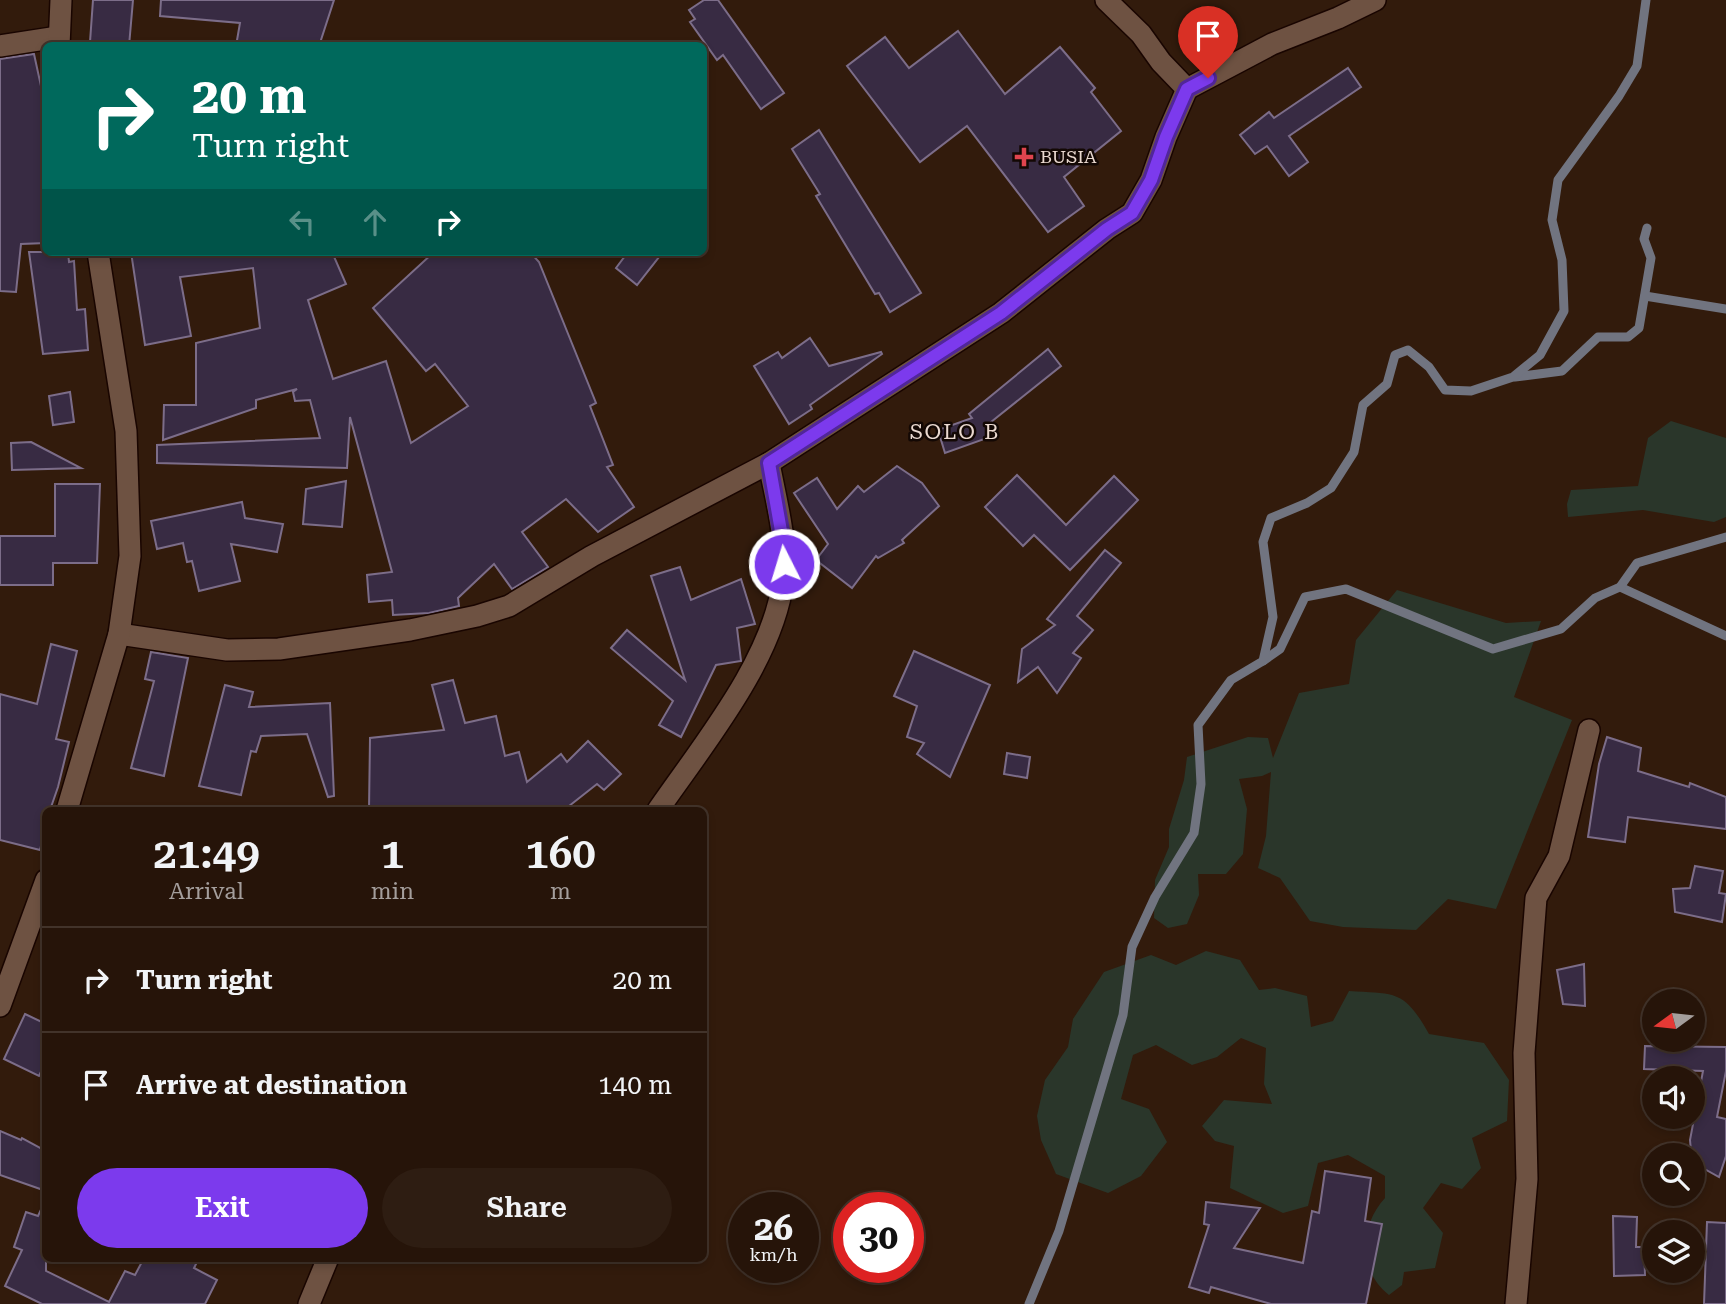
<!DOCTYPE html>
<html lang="en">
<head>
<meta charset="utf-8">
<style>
  :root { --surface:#261409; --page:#2e1d12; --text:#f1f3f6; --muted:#a49e9c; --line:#42332a; --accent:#7c3aed }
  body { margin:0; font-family:"Roboto Serif",serif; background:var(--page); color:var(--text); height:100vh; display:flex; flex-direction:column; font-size:26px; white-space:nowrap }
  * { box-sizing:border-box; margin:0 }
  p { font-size:23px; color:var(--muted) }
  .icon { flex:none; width:38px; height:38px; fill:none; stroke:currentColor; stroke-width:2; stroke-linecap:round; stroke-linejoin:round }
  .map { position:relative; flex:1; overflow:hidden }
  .drawer { position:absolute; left:42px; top:807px; width:665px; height:455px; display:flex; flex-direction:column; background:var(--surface); border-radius:10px; box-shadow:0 4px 10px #0003,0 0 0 2px var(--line) }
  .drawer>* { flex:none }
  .banner { position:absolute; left:42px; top:42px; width:665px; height:214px; border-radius:10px; box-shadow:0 4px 10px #0003,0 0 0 2px var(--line); background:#00695c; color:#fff; overflow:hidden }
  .needle { width:46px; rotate:255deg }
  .controls { position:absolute; left:1642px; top:989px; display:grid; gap:14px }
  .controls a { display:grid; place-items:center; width:63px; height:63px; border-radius:50%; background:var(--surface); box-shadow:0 4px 10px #0003,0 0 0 2px var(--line); font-size:35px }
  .speed { position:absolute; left:728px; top:1192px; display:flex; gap:14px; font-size:35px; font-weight:700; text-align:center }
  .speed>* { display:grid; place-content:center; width:91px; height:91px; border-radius:50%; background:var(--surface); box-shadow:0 4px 10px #0003,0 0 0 2px var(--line); line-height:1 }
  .speed small { font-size:18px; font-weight:400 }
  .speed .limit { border:10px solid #d22; background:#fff; color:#111 }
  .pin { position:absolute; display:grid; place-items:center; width:60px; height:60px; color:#fff; margin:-72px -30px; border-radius:50% 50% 50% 0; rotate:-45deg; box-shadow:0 0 7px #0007 }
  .pin .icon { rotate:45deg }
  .me { position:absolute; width:77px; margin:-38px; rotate:355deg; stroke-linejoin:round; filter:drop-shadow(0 0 5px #0008) }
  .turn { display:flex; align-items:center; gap:24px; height:147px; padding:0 35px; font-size:32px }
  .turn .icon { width:91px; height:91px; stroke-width:2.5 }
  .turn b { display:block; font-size:49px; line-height:60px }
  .lanes { display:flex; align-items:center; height:66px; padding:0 35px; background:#0003; justify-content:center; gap:35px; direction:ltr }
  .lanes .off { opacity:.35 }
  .eta { display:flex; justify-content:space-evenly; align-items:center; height:119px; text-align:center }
  .eta b { font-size:42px; font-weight:600; line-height:49px }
  .action { display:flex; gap:14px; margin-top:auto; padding:14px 35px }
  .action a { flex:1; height:80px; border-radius:42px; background:var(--accent); color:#fff; font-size:28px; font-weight:600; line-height:80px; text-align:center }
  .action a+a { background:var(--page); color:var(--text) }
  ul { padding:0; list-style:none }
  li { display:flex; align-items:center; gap:21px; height:105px; padding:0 35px; border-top:2px solid var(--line) }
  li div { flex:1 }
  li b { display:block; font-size:26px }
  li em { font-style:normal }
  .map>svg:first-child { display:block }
  .green { fill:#2a362a }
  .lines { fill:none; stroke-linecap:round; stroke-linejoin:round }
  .stream { stroke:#717480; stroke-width:9 }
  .building { fill:#382b43; stroke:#7c6d89; stroke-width:2 }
  .street-casing { stroke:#190500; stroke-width:24 }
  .street { stroke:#6e5242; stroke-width:21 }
  .route-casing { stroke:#51269a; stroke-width:18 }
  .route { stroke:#7c3aed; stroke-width:12 }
  .health-dot { fill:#e0444e; stroke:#130804; stroke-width:2.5 }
  .labels { text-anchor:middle; stroke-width:5; stroke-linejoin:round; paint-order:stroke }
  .poi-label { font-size:18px; fill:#ead9d0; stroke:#130804; text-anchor:start }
  .quarter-label { font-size:21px; letter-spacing:2px; fill:#ead9d0; stroke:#130804 }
</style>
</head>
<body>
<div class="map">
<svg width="1726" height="1304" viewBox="0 0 1726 1304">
  <rect width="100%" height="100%" fill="#321b0c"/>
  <g class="green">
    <path d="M1671 421 1726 438V517L1714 522 1643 510 1568 517 1567 504 1571 490 1638 486 1648 438Z"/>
    <path d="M1397 590 1506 623 1541 621 1514 697 1572 720 1496 909 1448 899 1416 930 1343 927 1310 921 1280 878 1258 868 1266 836 1271 772 1262 776 1239 779 1247 809 1243 854 1226 874H1198L1199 895 1187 924 1168 928 1154 918 1155 880 1169 847V829L1184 780 1187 757 1248 737 1268 738 1273 758 1299 693 1349 684 1356 640Z"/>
    <path d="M1206 951 1240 960 1259 990 1275 988 1307 996 1311 1027 1333 1021 1349 991C1397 994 1404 990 1429 1034L1484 1043 1509 1080 1507 1121 1472 1138 1481 1168 1462 1189 1441 1183 1423 1208 1443 1233 1435 1268 1404 1272 1402 1285 1389 1295C1358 1271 1359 1226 1385 1198V1176L1348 1155 1318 1163 1308 1206 1283 1213 1230 1188 1234 1146 1215 1141 1202 1126 1224 1100 1272 1104 1264 1084 1266 1048 1241 1038 1217 1057 1192 1065 1156 1045 1133 1055 1121 1099 1149 1109 1167 1142 1141 1176 1108 1193 1056 1174 1041 1140 1037 1116 1045 1080 1068 1047 1073 1019 1104 972 1151 955 1176 965Z"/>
  </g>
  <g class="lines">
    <g class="stream">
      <path d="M1645 296 1726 309"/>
      <path d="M1515 377 1562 371 1598 337H1628L1639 328 1651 258 1644 239 1647 228"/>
      <path d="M1620 587 1726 636"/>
      <path d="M1263 661 1280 649 1305 597 1346 589 1493 649 1561 629 1595 598 1620 587 1637 563 1726 537"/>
      <path d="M1029 1304 1059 1231 1123 1015 1132 947 1155 897 1194 833 1201 784 1198 725 1231 680 1263 661 1273 617 1263 542 1271 518 1307 503 1331 488 1354 452 1363 405 1387 384 1395 355 1408 350 1429 367 1445 390 1471 391 1513 377 1540 355 1564 311 1562 260 1552 220 1558 180 1619 96 1637 66 1646 0"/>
    </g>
  </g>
  <g class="building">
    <path d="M93 0H133L129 46 90 42Z"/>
    <path d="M161 0H334L319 46H236L240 23 160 16Z"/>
    <path d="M704 0H718L784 93 761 109 723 55 717 60 690 22 695 19 689 10Z"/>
    <path d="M958 31 1005 94 1060 47 1095 88 1091 92 1121 131 1064 177 1084 206 1048 232 967 126 920 162 847 66 885 37 909 68Z"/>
    <path d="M34 54 46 109V243L21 244 16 292 0 291V59Z"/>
    <path d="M1348 68 1361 87 1289 136 1308 162 1289 176 1267 146 1255 154 1240 135 1269 112 1274 118Z"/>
    <path d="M819 130 921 293 890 312 879 293 875 294 816 196 820 194 792 149Z"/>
    <path d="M29 252H68L69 262 74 261 77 310 85 309 88 350 43 354Z"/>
    <path d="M131 252H332L346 284 308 300 333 379 386 361 411 443 468 406 435 364 426 371 373 308 434 252H530L539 262 596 403 590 406 613 465 607 467 634 507 598 532 566 499 522 532 548 567 512 589 494 564 458 598 459 606 429 613 393 615 392 600 369 602 367 575 392 572 350 417 347 468 157 463V445L320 438 310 400 295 401 293 392 297 389 256 400V408L163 440 164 405H196V343L260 328 253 268 180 277 191 336 145 345Z"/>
    <path d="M628 252H663L637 285 616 268Z"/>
    <path d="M810 338 829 366 881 352 882 354 810 405 812 409 789 424 754 366 778 352 782 358Z"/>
    <path d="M1048 349 1061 366 986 426 990 437 945 453 938 430 972 418 969 414Z"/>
    <path d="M70 392 74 422 53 425 49 396Z"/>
    <path d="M31 442 81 468 12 470 11 443Z"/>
    <path d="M897 466 922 483 939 506 902 540 904 543 878 558 876 556 852 588 816 560 828 544 794 493 817 478 837 509 858 486 864 492Z"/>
    <path d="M1017 475 1066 525 1114 476 1138 500 1070 570 1034 535 1023 546 985 507Z"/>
    <path d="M346 481 342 527 303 524 306 489Z"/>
    <path d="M55 484H100L97 563H53V585H0V536H55Z"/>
    <path d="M242 502 245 518 283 524 277 552 231 544 240 581 199 591 192 561 187 562 183 543 157 549 151 521Z"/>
    <path d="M1105 550 1121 563 1077 616 1093 630 1073 653 1081 658 1057 693 1038 667 1018 682 1022 649 1055 625 1047 619Z"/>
    <path d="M680 567 691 600 741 579 755 624 737 628 741 661 716 665 681 737 659 725 673 701 611 648 627 630 685 680 651 576Z"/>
    <path d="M51 644 77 651 56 739 69 742 58 787 50 810H46V826L40 850 0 840V694L37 704Z"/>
    <path d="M914 651 990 685 950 777 917 754 924 743 907 737 917 706 894 696Z"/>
    <path d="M151 652 188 658 164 776 131 768 154 681 145 679Z"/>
    <path d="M453 680 465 723 496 716 505 756 519 752 527 782 561 754 567 762 588 741 621 774 604 790 597 784 564 810H369L370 738 444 730 432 685Z"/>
    <path d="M225 685 253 692 249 707 330 703 334 796 328 797 307 734 261 736 256 752 251 751 241 795 199 786Z"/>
    <path d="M1607 737 1641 748 1638 771 1689 787 1690 783 1726 797V829L1628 817 1625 842 1588 837 1599 764Z"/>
    <path d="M1007 753 1030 757 1027 778 1004 774Z"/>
    <path d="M1695 866 1723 871 1719 893 1726 894 1722 922 1675 912 1673 889 1690 888Z"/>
    <path d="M1584 964 1585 1006 1563 1004 1557 970Z"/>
    <path d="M25 1014 46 1024V1061L39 1076 4 1059Z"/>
    <path d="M1645 1046 1726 1047V1071L1717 1117 1726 1119V1156L1719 1177 1692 1162 1690 1140 1703 1071 1644 1069Z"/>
    <path d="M0 1131 21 1140 22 1138 46 1151V1191L0 1175Z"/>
    <path d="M1325 1171 1371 1178 1365 1221 1382 1224 1366 1304H1271L1211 1287 1209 1293 1189 1287 1209 1225 1204 1224 1206 1202 1260 1208 1234 1248 1303 1263 1312 1211 1319 1213Z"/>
    <path d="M46 1199V1271L109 1302 125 1271 135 1275 144 1258H199L194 1268 217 1280 205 1304H42L5 1286 22 1250 14 1247 26 1212 38 1216Z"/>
    <path d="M1613 1216 1637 1217 1636 1247H1644L1645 1275 1614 1276Z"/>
    <path d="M1707 1222 1726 1223V1304H1704Z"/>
  </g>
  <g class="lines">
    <defs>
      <g id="street">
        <path d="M1106 0 1141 34 1161 62 1187 89 1272 44 1338 18 1375 0"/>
        <path d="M0 46 58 37"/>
        <path d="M59 46 61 0"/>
        <path d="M119 634 227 650 279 649 410 630 477 616 509 606 592 556 769 463 1001 313 1107 229 1132 213 1151 180 1166 137 1187 89"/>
        <path d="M67 810 119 634 130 556 126 431 98 252"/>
        <path d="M658 810C702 746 774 659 783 580 788 542 776 501 769 463"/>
        <path d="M0 1006 46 880"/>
        <path d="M309 1304 328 1258"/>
        <path d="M1516 1304 1527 1179 1524 1053 1536 898 1559 856 1589 730"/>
      </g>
    </defs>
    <use href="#street" class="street-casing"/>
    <use href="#street" class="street"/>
  </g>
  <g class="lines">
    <defs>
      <path id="route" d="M784 564V548L769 463 1001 313 1107 229 1132 213 1151 180 1166 137 1187 89 1208 78"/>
    </defs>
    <use href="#route" class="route-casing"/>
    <use href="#route" class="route"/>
  </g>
  <path class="health-dot" d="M1020.5 146.5h7v7h7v7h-7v7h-7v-7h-7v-7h7z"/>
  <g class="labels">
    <g class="poi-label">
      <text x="1040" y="163">BUSIA</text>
    </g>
    <g class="quarter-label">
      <text x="955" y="439">SOLO B</text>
    </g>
  </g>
</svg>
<div class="controls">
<a><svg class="needle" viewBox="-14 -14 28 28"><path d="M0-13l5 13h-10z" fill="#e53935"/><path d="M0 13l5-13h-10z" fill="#a49e9c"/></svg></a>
<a><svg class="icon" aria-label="sound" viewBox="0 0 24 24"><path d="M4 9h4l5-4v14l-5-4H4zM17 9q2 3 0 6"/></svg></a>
<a><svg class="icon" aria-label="search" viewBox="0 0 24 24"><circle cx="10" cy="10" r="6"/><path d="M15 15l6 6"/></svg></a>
<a><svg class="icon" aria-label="layers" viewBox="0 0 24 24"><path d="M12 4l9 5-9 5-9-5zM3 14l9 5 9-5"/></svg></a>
</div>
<div class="speed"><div>26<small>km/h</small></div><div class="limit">30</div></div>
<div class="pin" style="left:1208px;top:78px;background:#d93025"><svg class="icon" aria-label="arrive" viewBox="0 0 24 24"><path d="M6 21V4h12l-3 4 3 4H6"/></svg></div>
<svg class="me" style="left:784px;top:564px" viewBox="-20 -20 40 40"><circle r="17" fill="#7c3aed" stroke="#fff" stroke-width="3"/><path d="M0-11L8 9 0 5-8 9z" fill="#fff"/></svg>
<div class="banner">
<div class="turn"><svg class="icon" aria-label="right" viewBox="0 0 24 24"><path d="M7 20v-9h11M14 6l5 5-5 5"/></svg><div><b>20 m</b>Turn right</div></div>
<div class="lanes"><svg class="icon off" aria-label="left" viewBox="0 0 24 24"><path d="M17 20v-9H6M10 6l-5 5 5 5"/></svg><svg class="icon off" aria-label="ahead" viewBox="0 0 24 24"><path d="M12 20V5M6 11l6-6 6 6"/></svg><svg class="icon" aria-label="right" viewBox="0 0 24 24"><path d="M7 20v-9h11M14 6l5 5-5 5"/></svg></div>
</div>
<section class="drawer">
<div class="eta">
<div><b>21:49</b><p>Arrival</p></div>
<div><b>1</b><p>min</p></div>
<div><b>160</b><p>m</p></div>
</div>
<ul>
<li><svg class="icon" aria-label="right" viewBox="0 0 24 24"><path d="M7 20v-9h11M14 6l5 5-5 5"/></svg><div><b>Turn right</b></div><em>20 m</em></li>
<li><svg class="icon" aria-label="arrive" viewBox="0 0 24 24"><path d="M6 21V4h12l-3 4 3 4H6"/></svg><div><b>Arrive at destination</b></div><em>140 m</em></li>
</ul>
<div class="action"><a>Exit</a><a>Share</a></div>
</section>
</div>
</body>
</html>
